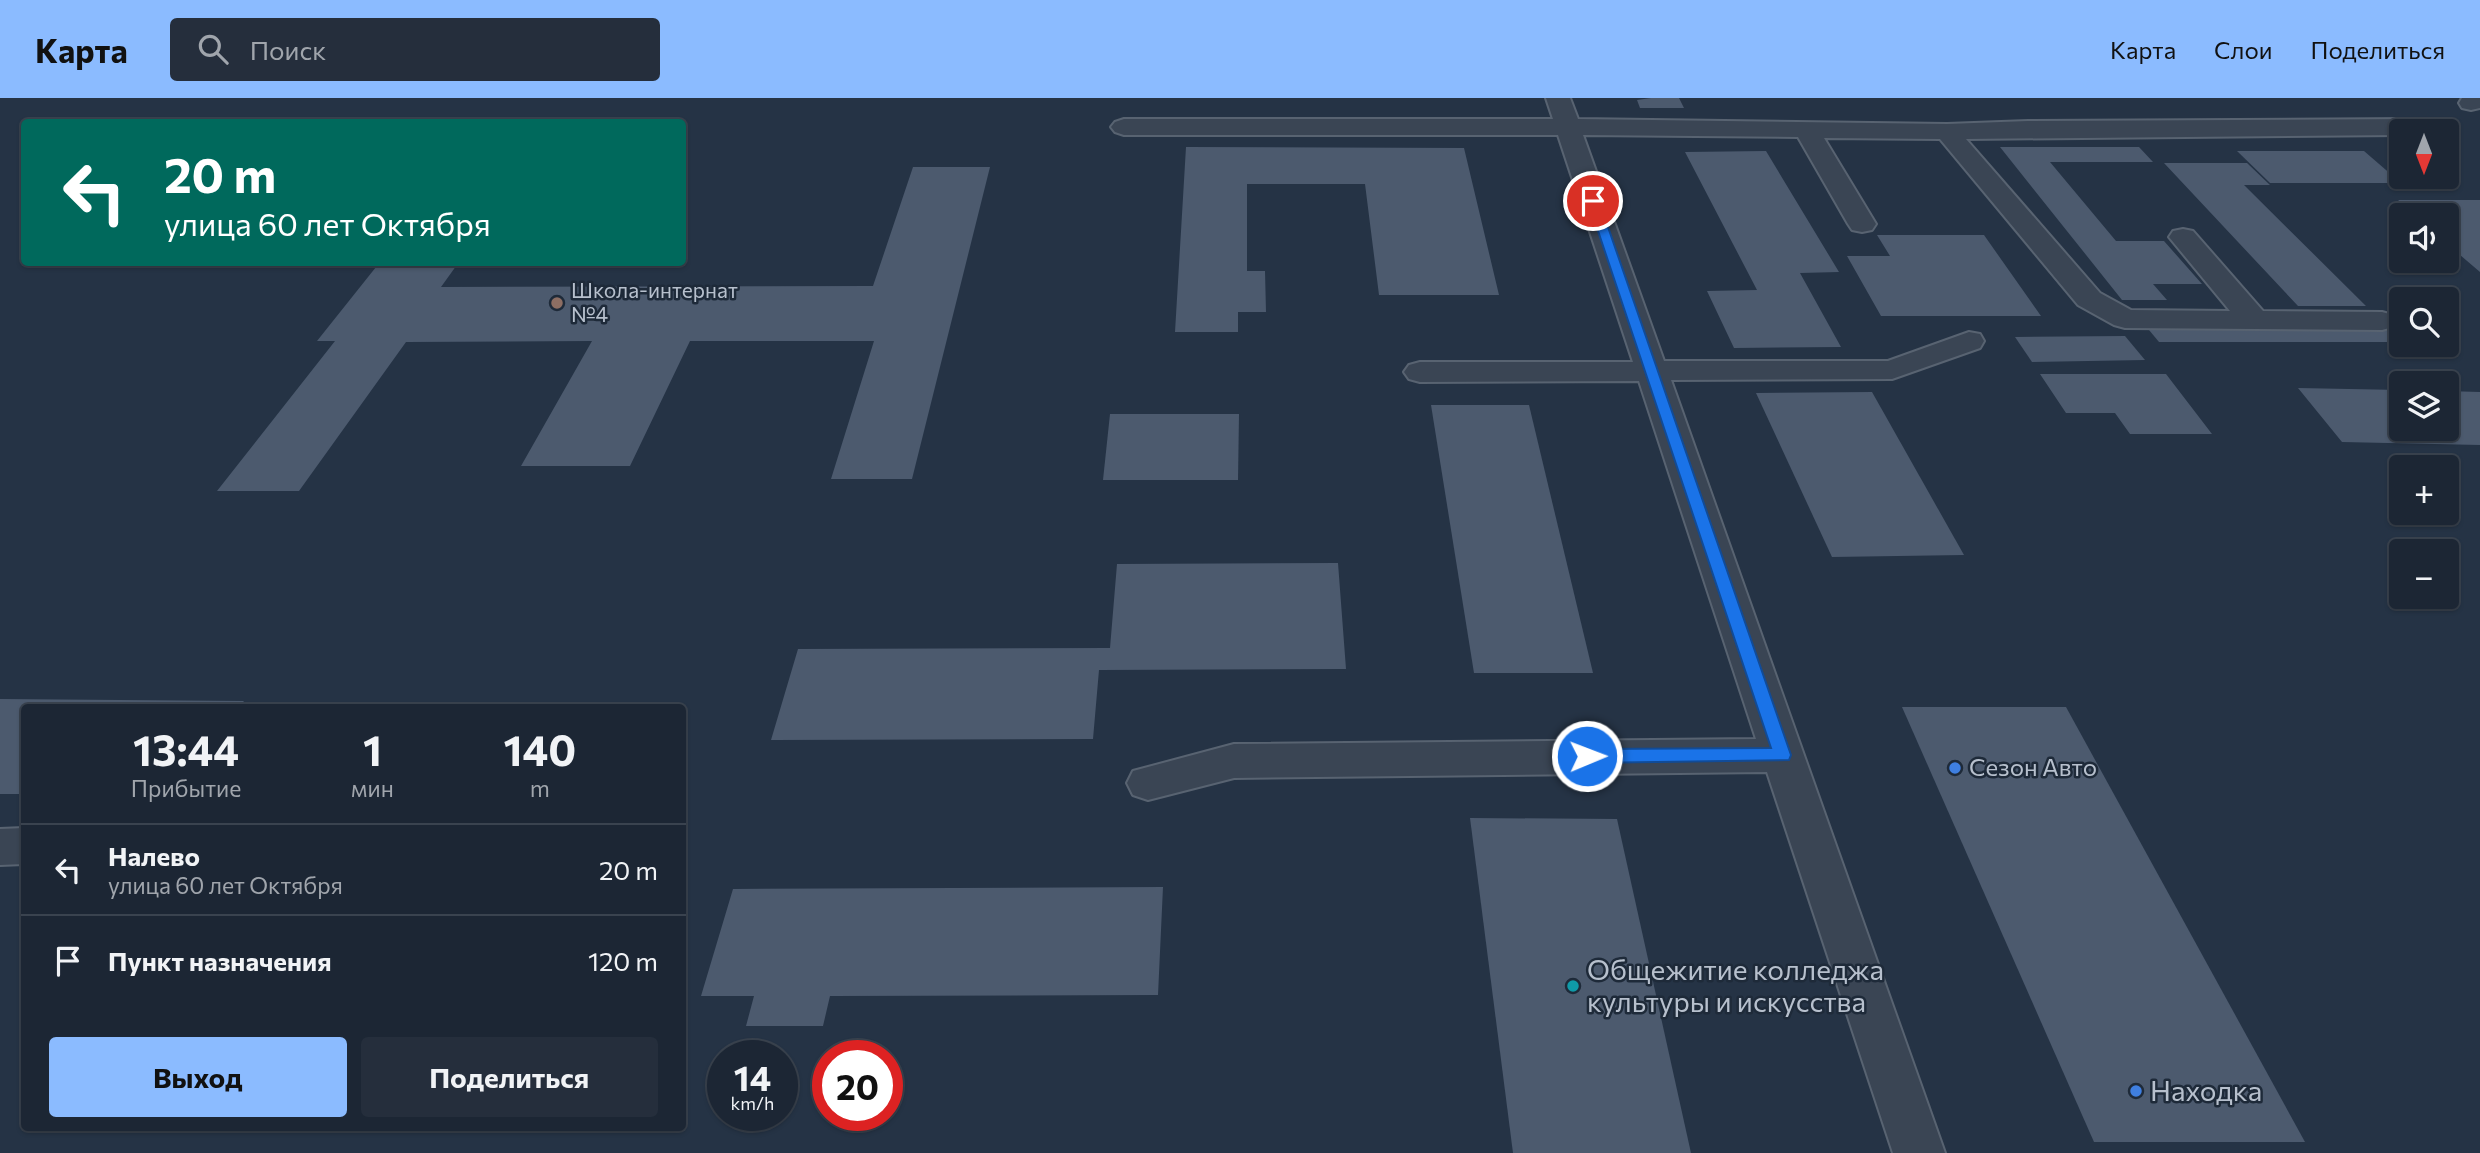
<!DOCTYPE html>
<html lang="ru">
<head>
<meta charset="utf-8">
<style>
  :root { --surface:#1c2634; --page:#252e3c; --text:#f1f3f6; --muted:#a0a5ac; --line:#3a434f; --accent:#8bbbff }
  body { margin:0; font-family:Commissioner,sans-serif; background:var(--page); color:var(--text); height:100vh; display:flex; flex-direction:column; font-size:26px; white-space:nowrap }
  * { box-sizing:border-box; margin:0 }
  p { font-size:23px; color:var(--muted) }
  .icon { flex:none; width:38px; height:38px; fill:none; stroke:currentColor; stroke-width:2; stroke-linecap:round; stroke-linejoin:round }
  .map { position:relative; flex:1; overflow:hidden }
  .panel { position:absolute; left:21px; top:606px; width:665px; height:427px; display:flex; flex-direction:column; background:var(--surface); border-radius:7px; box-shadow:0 2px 5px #0004,0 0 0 2px var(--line) }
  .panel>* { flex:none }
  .top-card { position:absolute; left:21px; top:21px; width:665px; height:147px; border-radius:7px; box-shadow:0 2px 5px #0004,0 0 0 2px var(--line); background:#00695c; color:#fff; overflow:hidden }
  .needle { width:46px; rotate:180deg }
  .fabs { position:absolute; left:2389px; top:21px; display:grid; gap:14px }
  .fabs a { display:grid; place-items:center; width:70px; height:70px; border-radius:7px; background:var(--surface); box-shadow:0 2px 5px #0004,0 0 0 2px var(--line); font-size:35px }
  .speed { position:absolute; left:707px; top:942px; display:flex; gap:14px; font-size:35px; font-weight:700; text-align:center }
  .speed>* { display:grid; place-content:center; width:91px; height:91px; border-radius:50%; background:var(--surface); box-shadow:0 2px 5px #0004,0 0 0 2px var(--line); line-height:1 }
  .speed small { font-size:18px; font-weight:400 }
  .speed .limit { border:10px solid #d22; background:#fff; color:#111 }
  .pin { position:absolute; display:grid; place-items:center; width:60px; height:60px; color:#fff; margin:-30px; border:4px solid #fff; border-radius:50%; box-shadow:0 2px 7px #0007 }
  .me { position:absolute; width:77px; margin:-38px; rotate:89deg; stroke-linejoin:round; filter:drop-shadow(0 0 5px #0008) }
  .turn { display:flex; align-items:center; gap:24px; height:147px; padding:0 28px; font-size:32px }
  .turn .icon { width:91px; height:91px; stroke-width:2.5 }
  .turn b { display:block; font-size:49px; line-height:60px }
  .eta { display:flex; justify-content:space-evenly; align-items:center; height:119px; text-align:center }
  .eta b { font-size:42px; font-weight:700; line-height:49px }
  .button { display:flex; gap:14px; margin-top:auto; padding:14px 28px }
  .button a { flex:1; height:80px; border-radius:7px; background:var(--accent); color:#111; font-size:28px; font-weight:700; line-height:80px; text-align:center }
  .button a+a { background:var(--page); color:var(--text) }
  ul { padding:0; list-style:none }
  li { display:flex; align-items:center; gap:21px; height:91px; padding:0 28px; border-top:2px solid var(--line) }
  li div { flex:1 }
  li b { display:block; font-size:26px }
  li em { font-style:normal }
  header { display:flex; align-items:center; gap:42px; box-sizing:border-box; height:98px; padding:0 35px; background:var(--accent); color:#111 }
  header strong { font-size:33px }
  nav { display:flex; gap:38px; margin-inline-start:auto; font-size:24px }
  .search { width:490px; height:63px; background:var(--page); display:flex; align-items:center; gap:18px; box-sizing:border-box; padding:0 24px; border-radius:7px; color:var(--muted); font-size:26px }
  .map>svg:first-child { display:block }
  .building { fill:#4c5a6e }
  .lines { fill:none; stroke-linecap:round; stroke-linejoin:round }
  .minor-casing { stroke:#586371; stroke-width:4 }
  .minor { fill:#3a4554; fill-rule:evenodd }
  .route { fill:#1a73e8; stroke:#114b97; stroke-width:2 }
  .education-dot { fill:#8d6e63; stroke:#1e2a39; stroke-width:2.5 }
  .shop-dot { fill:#3f7fe0; stroke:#1e2a39; stroke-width:2.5 }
  .culture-dot { fill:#0f9aa8; stroke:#1e2a39; stroke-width:2.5 }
  .labels { text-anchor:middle; stroke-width:5; stroke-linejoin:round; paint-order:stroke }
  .far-poi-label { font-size:21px; fill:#b7c0cd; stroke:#1e2a39; text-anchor:start }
  .poi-label { font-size:24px; fill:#b7c0cd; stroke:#1e2a39; text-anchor:start }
  .near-poi-label { font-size:28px; fill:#b7c0cd; stroke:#1e2a39; text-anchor:start }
</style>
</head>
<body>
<header>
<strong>Карта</strong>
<div class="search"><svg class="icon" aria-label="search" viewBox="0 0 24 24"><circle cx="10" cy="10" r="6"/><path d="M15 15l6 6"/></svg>Поиск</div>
<nav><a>Карта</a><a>Слои</a><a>Поделиться</a></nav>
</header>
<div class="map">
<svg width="2480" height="1055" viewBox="0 0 2480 1055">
  <rect width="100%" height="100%" fill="#253345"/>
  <g class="building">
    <path d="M1651 0H1679L1684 10H1640L1637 2Z"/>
    <path d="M1186 49 1464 50 1499 197H1379L1365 86H1247V173H1265L1266 214H1238V234H1175Z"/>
    <path d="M2000 49H2139L2153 64H2050L2116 143H2164L2202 186H2153L2167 202H2122Z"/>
    <path d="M1766 53 1839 174 1800 175 1841 249 1734 250 1707 193 1757 192 1685 54Z"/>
    <path d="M2237 53H2364L2401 85H2270Z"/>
    <path d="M2164 65H2247L2270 87H2244L2366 208H2298Z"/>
    <path d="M913 69H990L912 381H831L874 243H690L630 368H521L592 243 406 244 299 393H217L335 243H317L380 164H459L441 189 873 188Z"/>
    <path d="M2398 102H2480V174L2446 145V117H2416Z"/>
    <path d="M1877 137H1984L2041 218H1881L1847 158H1890Z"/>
    <path d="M2401 231V244H2159L2149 232Z"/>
    <path d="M2125 238 2145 262 2032 264 2015 239Z"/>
    <path d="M2040 276H2166L2212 336H2130L2115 315H2066Z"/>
    <path d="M2298 290 2401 292V331H2446V293L2480 294V347L2342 344Z"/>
    <path d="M1872 294 1964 457 1832 459 1756 295Z"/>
    <path d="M1431 307H1529L1593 575H1474Z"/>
    <path d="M1110 316H1239L1238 382H1103Z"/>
    <path d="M1338 465 1346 571 1099 572 1093 641 771 642 798 551 1110 550 1117 466Z"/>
    <path d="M0 601 244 603 239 609H24V696H0Z"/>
    <path d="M1902 609H2066L2305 1044H2094Z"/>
    <path d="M1470 720 1617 721 1691 1055H1513Z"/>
    <path d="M1163 789 1158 897 830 898 823 928H746L754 898H701L733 791Z"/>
  </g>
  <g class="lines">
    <defs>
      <g id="minor">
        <path d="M1546 0H1570L1578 21 1947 26 2028 23 2414 21 2423 24 2427 29 2424 33H2401V37L1966 41 2100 195 2131 212 2230 213 2169 139 2173 133 2183 131 2193 133 2263 213 2382 214 2393 217 2397 223 2393 229 2382 232 2125 230 2114 227 2078 207 1940 41 1824 40 1876 126 1872 132 1862 134 1852 132 1848 126 1798 39 1583 37 1664 263H1888L1969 234 1980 236 1984 243 1980 250 1892 281 1671 282 1945 1055H1893L1767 674 1234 680 1148 702 1133 697 1127 685 1133 673 1234 646 1756 641 1639 283 1420 284 1409 281 1404 274 1409 267 1420 264H1633L1558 37H1124L1115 34 1111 29 1115 24 1124 21H1553Z"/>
        <path d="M2462 0H2480V10L2471 12 2462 10 2459 5Z"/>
        <path d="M24 730V766L0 767V731Z"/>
      </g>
    </defs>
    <use href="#minor" class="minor-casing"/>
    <use href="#minor" class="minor"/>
  </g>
  <path class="route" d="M1593 99 1599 103 1791 657 1789 662 1587 665 1581 663 1578 658 1581 653 1587 651 1771 650 1588 103Z"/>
  <circle class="education-dot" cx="557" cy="205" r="7"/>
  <g class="shop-dot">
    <circle cx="1955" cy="670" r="7"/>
    <circle cx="2136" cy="993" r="7"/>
  </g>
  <circle class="culture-dot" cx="1573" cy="888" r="7"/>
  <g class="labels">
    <g class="far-poi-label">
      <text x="571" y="200">Школа-интернат<tspan x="571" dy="24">№4</tspan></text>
    </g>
    <g class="poi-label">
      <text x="1969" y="678">Сезон Авто</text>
    </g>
    <g class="near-poi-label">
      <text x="1587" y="882">Общежитие колледжа<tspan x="1587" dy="32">культуры и искусства</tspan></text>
      <text x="2150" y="1003">Находка</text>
    </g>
  </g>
</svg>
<div class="fabs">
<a><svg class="needle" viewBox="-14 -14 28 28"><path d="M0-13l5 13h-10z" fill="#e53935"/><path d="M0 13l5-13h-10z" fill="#a0a5ac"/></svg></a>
<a><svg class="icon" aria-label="sound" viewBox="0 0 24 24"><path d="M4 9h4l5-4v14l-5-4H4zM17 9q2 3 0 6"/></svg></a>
<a><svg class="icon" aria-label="search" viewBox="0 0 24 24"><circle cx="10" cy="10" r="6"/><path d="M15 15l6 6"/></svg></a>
<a><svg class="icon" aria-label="layers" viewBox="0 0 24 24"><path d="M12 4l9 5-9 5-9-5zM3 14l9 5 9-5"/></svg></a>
<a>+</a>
<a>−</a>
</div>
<div class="speed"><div>14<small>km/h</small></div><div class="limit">20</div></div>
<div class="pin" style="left:1593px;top:103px;background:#d93025"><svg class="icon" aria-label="arrive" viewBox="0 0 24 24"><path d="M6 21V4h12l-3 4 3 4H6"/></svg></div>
<svg class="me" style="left:1587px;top:658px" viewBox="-20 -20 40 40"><circle r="17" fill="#1a73e8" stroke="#fff" stroke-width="3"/><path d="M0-11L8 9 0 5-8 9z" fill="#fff"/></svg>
<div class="top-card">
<div class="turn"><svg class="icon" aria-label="left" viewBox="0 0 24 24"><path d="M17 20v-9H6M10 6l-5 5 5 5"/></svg><div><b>20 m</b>улица 60 лет Октября</div></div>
</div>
<section class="panel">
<div class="eta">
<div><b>13:44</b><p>Прибытие</p></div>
<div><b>1</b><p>мин</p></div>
<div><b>140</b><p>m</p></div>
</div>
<ul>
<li><svg class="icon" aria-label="left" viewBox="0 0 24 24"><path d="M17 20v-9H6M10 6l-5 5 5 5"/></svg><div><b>Налево</b><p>улица 60 лет Октября</p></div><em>20 m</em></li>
<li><svg class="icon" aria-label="arrive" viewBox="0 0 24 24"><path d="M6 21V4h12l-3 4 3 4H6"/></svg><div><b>Пункт назначения</b></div><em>120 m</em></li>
</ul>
<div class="button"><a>Выход</a><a>Поделиться</a></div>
</section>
</div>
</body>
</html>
